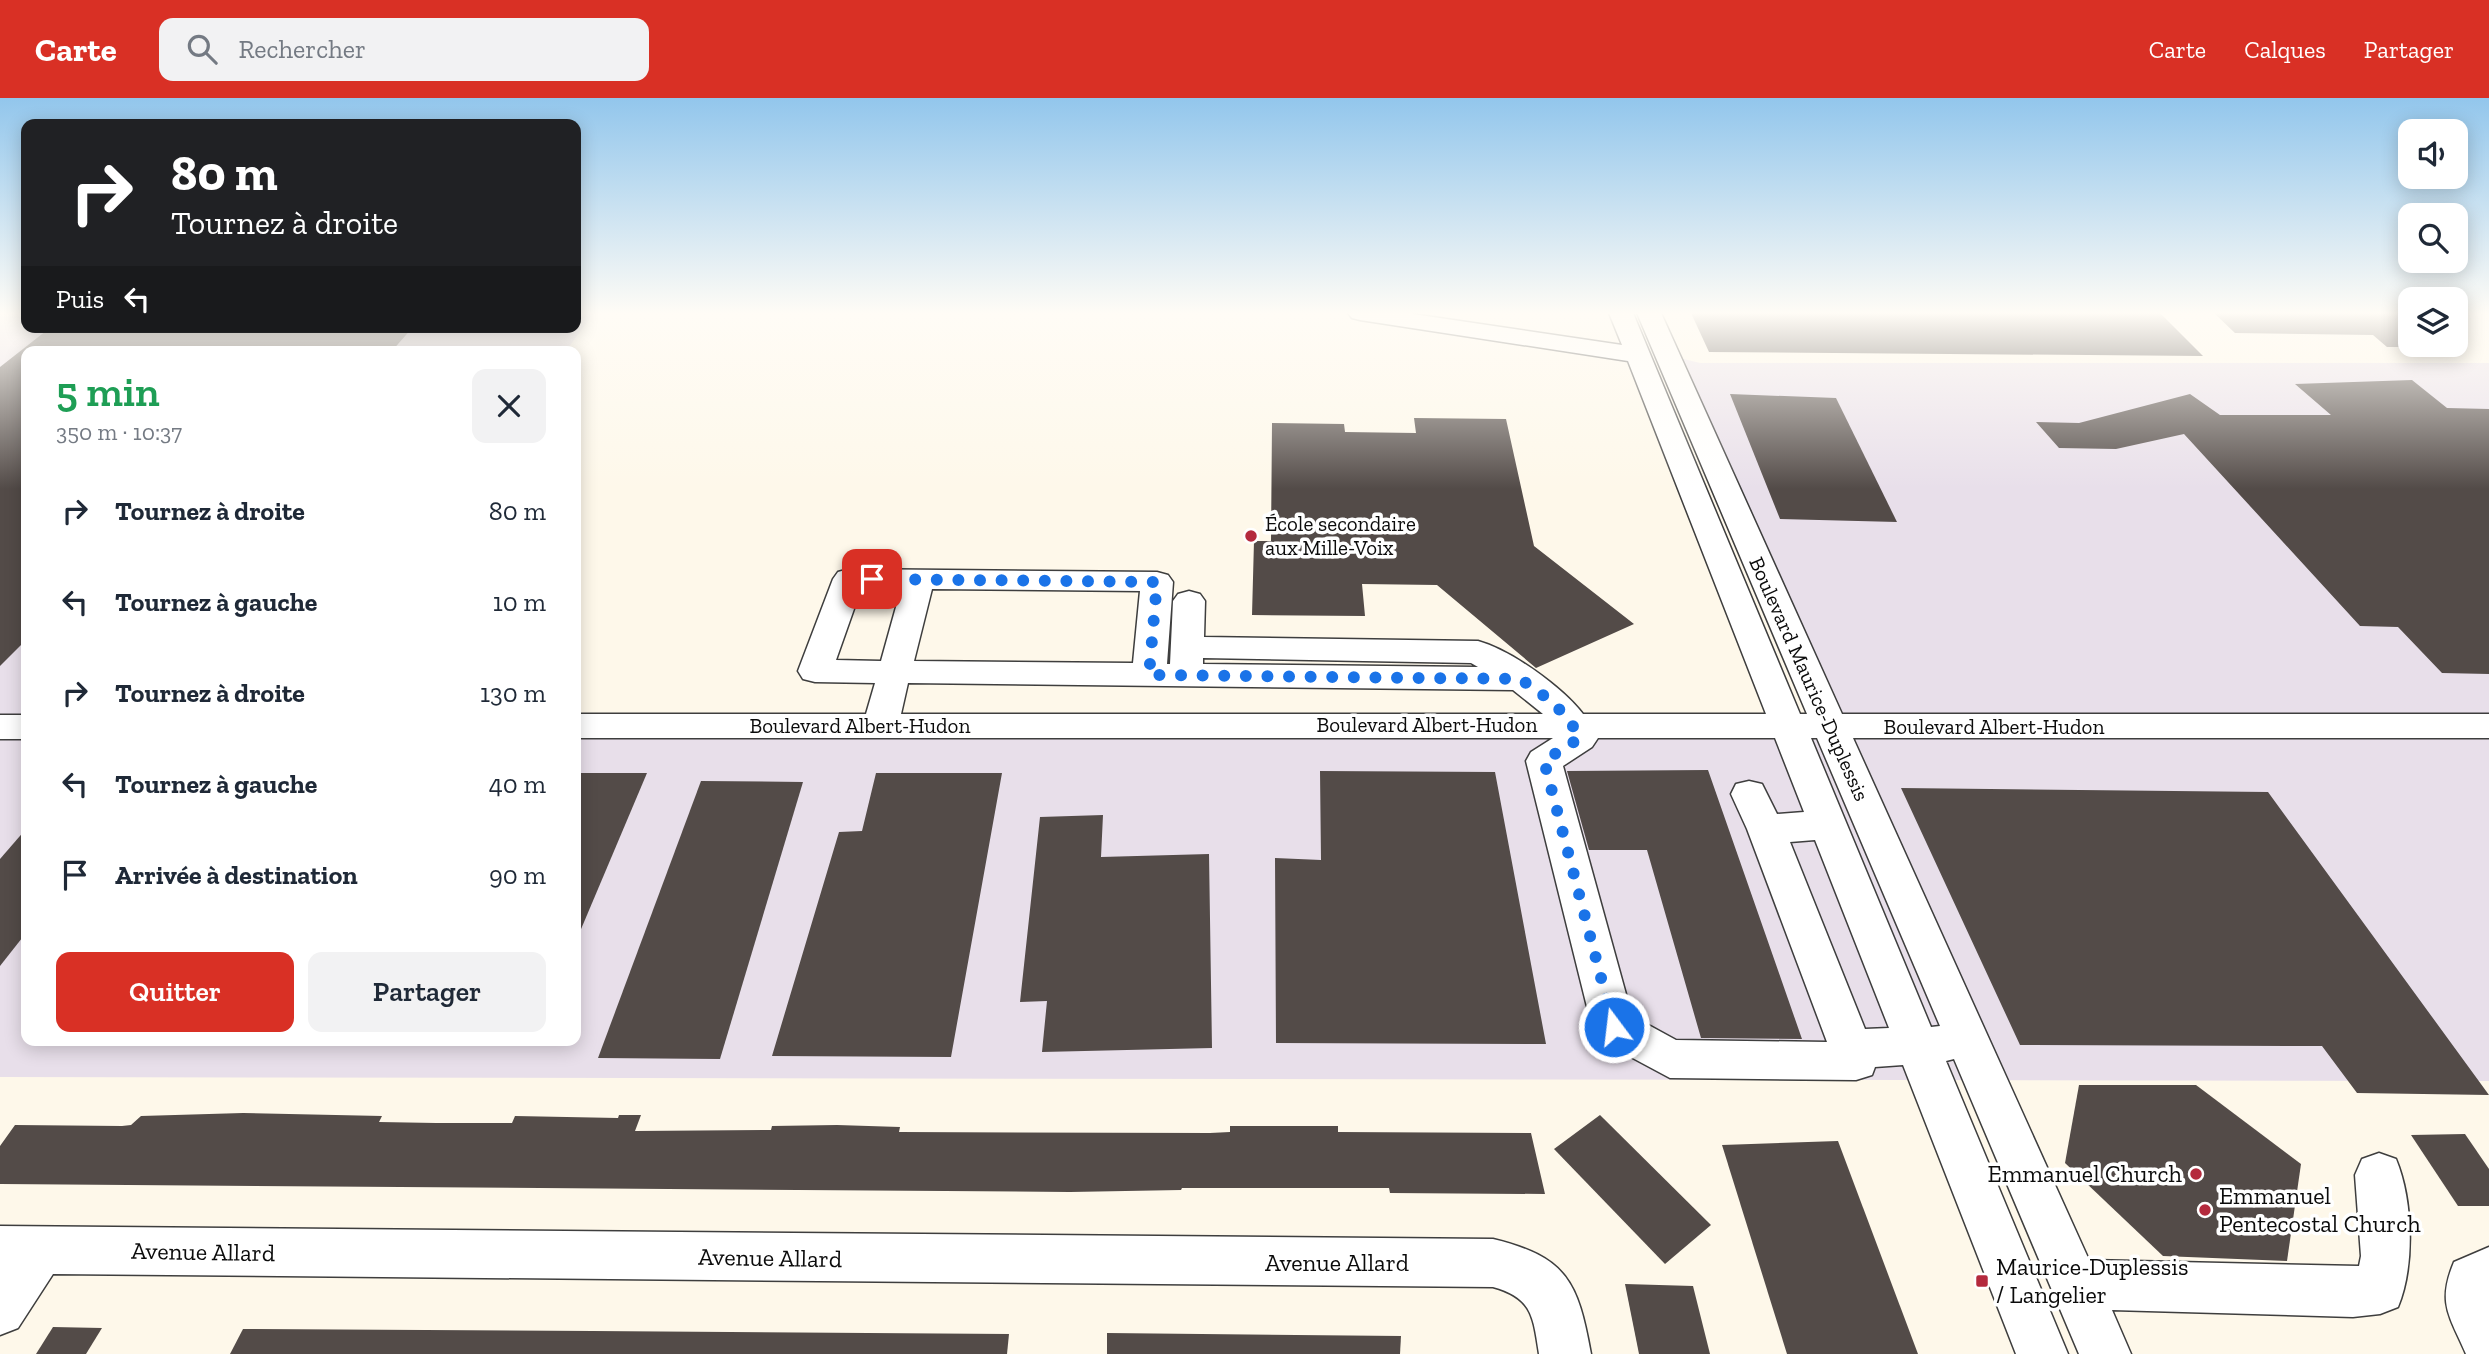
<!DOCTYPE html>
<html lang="fr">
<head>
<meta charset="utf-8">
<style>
  :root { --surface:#fff; --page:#f2f2f3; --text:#1f2937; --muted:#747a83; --accent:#d93025 }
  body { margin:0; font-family:"Zilla Slab",serif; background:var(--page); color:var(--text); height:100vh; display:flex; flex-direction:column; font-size:26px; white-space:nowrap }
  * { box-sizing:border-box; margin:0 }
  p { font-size:23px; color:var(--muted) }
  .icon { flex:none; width:38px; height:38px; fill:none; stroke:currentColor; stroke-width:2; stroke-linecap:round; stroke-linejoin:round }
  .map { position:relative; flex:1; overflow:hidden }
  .details { position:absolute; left:21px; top:248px; width:560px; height:700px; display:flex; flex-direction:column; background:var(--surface); border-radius:14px; box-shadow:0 4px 18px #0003 }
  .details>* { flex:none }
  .banner { position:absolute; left:21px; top:21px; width:560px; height:214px; border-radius:14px; box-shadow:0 4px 18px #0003; background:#202124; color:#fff; overflow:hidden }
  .fabs { position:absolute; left:2398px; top:21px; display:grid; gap:14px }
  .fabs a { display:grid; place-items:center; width:70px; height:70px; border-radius:14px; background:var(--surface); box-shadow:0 4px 18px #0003; font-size:35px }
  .pin { position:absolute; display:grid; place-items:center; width:60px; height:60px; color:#fff; margin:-30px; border-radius:14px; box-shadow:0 4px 10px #0006 }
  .me { position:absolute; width:77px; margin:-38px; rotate:345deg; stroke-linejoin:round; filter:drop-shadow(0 0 5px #0008) }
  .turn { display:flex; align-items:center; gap:24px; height:147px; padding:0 35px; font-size:32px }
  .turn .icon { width:91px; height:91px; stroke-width:2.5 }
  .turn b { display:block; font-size:49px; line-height:60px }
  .then { display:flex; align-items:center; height:66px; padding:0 35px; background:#0003; gap:14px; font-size:26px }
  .round { display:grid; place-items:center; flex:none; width:74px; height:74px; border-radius:14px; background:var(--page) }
  .head { display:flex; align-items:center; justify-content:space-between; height:119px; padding:0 35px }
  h1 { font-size:42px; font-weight:600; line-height:52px; color:#1e9e55 }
  .action { display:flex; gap:14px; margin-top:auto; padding:14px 35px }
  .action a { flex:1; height:80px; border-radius:14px; background:var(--accent); color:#fff; font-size:28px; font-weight:600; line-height:80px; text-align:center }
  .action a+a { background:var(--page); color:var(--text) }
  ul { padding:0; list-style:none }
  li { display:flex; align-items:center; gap:21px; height:91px; padding:0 35px }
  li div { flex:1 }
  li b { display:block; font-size:26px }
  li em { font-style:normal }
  header { display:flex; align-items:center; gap:42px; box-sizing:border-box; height:98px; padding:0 35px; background:var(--accent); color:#fff }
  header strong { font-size:33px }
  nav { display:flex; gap:38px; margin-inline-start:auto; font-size:24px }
  .search { width:490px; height:63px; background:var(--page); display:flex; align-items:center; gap:18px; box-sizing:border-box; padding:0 24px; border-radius:14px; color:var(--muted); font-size:26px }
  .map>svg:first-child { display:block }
  .industrial { fill:#e8dfea }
  .building { fill:#534b48 }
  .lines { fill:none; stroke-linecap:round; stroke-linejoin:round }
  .minor-casing { stroke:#3e3e3e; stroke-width:3 }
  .minor { fill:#fff; fill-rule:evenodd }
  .route { stroke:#1a73e8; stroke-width:12; stroke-dasharray:0 21.6 }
  .poi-dot { fill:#b42a3d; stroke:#fff; stroke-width:2.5 }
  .labels { text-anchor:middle; stroke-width:7; stroke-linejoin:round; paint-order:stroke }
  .poi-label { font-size:21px; fill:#0b0b0b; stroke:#fff; text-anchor:start }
  .street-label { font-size:21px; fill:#0b0b0b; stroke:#fff }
  .near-poi-label { font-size:24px; fill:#0b0b0b; stroke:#fff; text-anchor:start }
  .near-street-label { font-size:24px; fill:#0b0b0b; stroke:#fff }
</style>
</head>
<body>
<header>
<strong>Carte</strong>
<div class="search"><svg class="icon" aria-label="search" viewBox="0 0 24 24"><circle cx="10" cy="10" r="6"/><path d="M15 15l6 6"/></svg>Rechercher</div>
<nav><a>Carte</a><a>Calques</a><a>Partager</a></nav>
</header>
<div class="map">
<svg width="2489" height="1256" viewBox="0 0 2489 1256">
  <rect width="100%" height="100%" fill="#fef8ea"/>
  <path class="industrial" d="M0 215H26V229H576V215H594L565 254H26V943H576V630H1829L1667 257 1700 265H2489V983L0 979Z"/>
  <g class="building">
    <path d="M1691 215H2160L2203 258 1709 254Z"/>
    <path d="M2214 215H2410V249H2387L2373 237 2235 235Z"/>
    <path d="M51 229H413L391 254H26V542L0 568V269Z"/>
    <path d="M2412 282 2447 310 2489 311V576L2442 575 2398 529 2360 528 2184 336 2116 351 2059 350 2036 324 2079 325 2190 296 2220 317H2331L2295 286Z"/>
    <path d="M1730 296 1836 300 1897 424 1780 421Z"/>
    <path d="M1414 320 1506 321 1534 448 1634 526 1536 570 1437 487 1362 486 1365 518 1252 517 1254 443H1271L1272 325 1344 326 1345 334 1416 335Z"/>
    <path d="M1708 672 1802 941 1701 940 1647 752H1589L1567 673Z"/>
    <path d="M1320 673 1495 674 1546 946 1276 945 1275 760 1321 762Z"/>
    <path d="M576 675H647L576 843Z"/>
    <path d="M876 675H1002L951 959 772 958 839 734 862 733Z"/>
    <path d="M701 683 803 684 720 961 598 960Z"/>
    <path d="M1901 690 2268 694 2489 997 2357 995 2322 948 2020 947Z"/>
    <path d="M1103 717 1101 759 1209 756 1212 950 1042 954 1047 903 1020 904 1040 719Z"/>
    <path d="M26 731V835L0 868V761Z"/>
    <path d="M2079 987H2196L2301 1066 2287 1163 2163 1158 2065 1065Z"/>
    <path d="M243 1015 382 1018 379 1024 436 1025H512L515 1018 618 1020 619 1017H641L635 1033 771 1032 772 1028 837 1027 900 1029 899 1034 1210 1035 1230 1034V1028H1338V1034L1531 1035 1545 1096 1390 1095 1389 1090H1182L1181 1092 1070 1094 0 1086V1048L15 1027 122 1028 131 1027 141 1018Z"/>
    <path d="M1600 1017 1711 1127 1665 1166 1554 1051Z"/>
    <path d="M2465 1036 2489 1071V1108H2458L2411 1037Z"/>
    <path d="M1838 1043 1918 1256H1787L1722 1047Z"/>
    <path d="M1625 1186 1693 1188 1710 1256H1639Z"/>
    <path d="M53 1229 102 1230 86 1256H36Z"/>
    <path d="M243 1231 593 1233 1009 1236 1007 1256H230Z"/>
    <path d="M1107 1235 1401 1238 1400 1256H1107Z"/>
  </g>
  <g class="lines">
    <defs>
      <g id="minor">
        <path d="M1348 215H1406L1622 247 1609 215H1633L1800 616H1807L1637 215H1661L1842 616H2489V640H1853L2089 1162 2359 1168 2361 1158 2355 1077 2362 1061 2379 1055 2396 1061C2413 1102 2415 1168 2398 1209L2380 1216 2353 1219 2112 1212 2131 1256H2079L1954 961 1946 963 2068 1256H2016L1903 967 1875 969 1872 977 1856 982 1670 980 1599 942 1592 929 1526 663 1531 654 1553 640H576V616H866L875 585 815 584 803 581 798 573 833 481 838 474 849 471 1157 474 1168 477 1173 484 1167 566H1170L1173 503 1178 496 1189 493 1200 496 1205 503 1204 539 1478 543C1511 552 1562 589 1583 616H1766L1628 263 1360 222 1352 220ZM861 491H901L881 563 836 562ZM932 491 1140 493 1133 565 914 563ZM1203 560 1471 565 1478 569 1203 566ZM908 585 1513 592 1543 616H901ZM1598 640H1775L1804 714 1777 716 1762 686 1749 683 1736 686 1731 696 1747 731 1827 944 1676 942 1632 918 1563 668 1592 649ZM1811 640H1817L1940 928 1931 929ZM1815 742 1889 930 1865 931 1790 744Z"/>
        <rect x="0" y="617" width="26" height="24"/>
        <path d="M0 1128 1493 1141C1567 1159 1578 1184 1591 1256H1539C1533 1219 1533 1200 1493 1189L53 1176 18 1230 0 1237Z"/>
        <path d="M2489 1149V1256H2466C2449 1217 2437 1205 2454 1164Z"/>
      </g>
    </defs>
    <use href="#minor" class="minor-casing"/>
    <use href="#minor" class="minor"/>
  </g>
  <linearGradient id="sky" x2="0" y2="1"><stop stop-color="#92c6ec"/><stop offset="0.55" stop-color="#fffcf6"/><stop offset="1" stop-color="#fffcf6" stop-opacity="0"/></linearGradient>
  <rect width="2489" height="391" fill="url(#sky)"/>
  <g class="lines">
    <path class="route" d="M872 481 1157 484 1149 577 1520 581C1545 597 1566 613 1580 640L1544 663 1614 929"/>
  </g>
  <g class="poi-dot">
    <circle cx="1251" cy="438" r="7"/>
    <circle cx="2196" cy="1076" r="7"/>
    <circle cx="2205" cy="1112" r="7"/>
    <rect x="1975" y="1176" width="14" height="14" rx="3.5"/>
  </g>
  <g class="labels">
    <g class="poi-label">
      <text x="1265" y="433">École secondaire<tspan x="1265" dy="24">aux Mille-Voix</tspan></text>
    </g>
    <g class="street-label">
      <text transform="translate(1809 581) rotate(66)" y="7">Boulevard Maurice-Duplessis</text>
      <text x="1427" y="634">Boulevard Albert-Hudon</text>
      <text x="860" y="635">Boulevard Albert-Hudon</text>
      <text x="1994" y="636">Boulevard Albert-Hudon</text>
    </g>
    <g class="near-poi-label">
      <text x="2182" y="1084" text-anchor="end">Emmanuel Church</text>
      <text x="2219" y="1106">Emmanuel<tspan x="2219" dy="28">Pentecostal Church</tspan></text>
      <text x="1996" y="1177">Maurice-Duplessis<tspan x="1996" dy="28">/ Langelier</tspan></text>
    </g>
    <g class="near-street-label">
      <text transform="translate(203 1154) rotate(1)" y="8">Avenue Allard</text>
      <text transform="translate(770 1160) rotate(1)" y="8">Avenue Allard</text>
      <text x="1337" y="1173">Avenue Allard</text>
    </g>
  </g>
</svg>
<div class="fabs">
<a><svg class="icon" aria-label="sound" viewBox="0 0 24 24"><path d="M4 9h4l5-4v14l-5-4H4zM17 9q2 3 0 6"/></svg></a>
<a><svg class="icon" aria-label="search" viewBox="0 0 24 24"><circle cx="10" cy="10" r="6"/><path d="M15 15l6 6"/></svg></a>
<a><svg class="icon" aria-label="layers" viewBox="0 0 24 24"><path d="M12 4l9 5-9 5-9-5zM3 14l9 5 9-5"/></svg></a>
</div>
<div class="pin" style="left:872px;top:481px;background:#d93025"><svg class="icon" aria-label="arrive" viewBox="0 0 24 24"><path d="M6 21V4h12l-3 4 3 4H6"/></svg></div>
<svg class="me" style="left:1614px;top:929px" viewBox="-20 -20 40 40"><circle r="17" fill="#1a73e8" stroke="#fff" stroke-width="3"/><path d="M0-11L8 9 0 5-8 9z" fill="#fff"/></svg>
<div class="banner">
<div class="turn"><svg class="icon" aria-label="right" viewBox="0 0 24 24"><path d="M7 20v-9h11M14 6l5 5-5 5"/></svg><div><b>80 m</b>Tournez à droite</div></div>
<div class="then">Puis<svg class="icon" aria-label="left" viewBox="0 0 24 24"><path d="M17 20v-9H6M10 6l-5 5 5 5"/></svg></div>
</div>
<section class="details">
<div class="head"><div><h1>5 min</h1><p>350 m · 10:37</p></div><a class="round"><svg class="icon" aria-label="close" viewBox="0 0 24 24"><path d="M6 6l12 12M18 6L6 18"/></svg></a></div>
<ul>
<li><svg class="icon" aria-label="right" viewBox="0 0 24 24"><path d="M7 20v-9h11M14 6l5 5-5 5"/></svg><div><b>Tournez à droite</b></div><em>80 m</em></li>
<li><svg class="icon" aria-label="left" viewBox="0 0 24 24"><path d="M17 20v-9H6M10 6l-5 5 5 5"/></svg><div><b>Tournez à gauche</b></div><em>10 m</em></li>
<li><svg class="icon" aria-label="right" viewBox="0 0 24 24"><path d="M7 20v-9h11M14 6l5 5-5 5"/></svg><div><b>Tournez à droite</b></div><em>130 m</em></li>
<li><svg class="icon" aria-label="left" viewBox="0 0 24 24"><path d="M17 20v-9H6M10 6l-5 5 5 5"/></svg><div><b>Tournez à gauche</b></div><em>40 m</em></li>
<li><svg class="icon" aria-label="arrive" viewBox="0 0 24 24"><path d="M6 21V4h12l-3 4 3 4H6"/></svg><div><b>Arrivée à destination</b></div><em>90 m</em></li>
</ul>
<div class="action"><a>Quitter</a><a>Partager</a></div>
</section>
</div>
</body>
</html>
